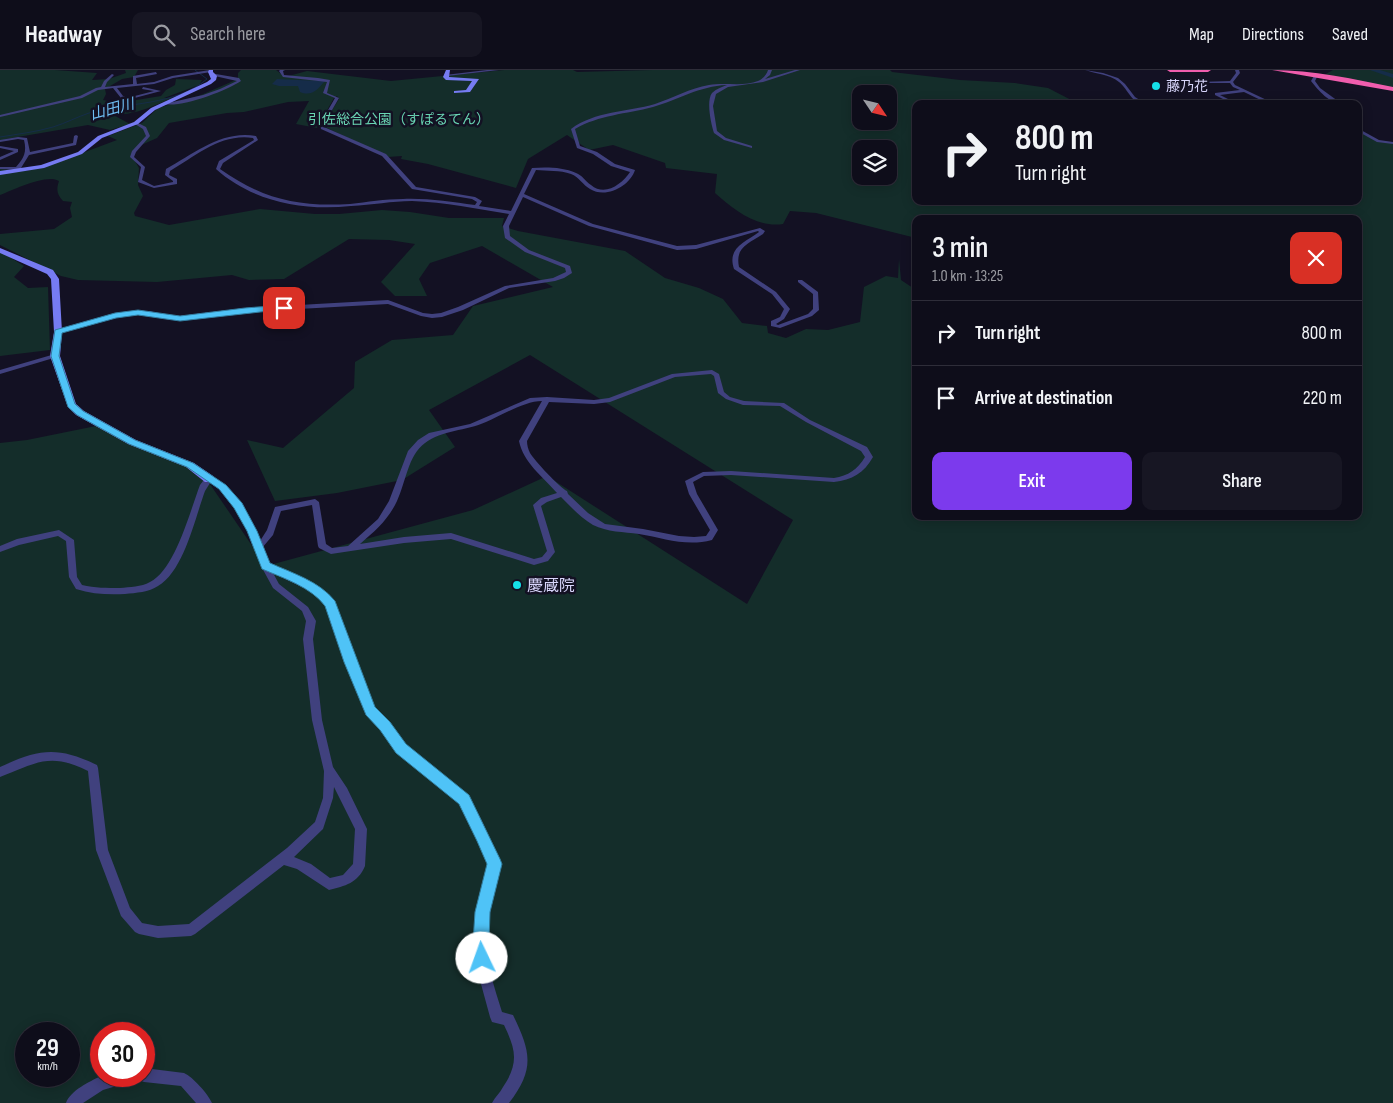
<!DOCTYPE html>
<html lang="en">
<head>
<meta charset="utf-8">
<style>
  :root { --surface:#0e0d1a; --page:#171623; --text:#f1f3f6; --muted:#9b9ca2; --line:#2e2d39; --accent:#7c3aed }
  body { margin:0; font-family:"Sofia Sans Condensed","Noto Sans JP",sans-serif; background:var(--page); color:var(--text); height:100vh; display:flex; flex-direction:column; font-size:19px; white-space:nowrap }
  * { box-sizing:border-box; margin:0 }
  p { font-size:16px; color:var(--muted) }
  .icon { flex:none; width:28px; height:28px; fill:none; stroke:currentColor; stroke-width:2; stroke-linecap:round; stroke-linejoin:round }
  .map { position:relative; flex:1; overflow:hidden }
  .drawer { position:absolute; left:912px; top:145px; width:450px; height:305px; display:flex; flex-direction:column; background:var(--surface); border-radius:10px; box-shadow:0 2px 12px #0003,0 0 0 1px var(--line) }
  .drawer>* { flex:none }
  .guide { position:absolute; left:912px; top:30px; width:450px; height:105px; border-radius:10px; box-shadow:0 2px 12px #0003,0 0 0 1px var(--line); background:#0e0d1a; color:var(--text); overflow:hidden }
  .needle { width:32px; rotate:125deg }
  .buttons { position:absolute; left:852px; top:15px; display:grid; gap:10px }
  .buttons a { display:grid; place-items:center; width:45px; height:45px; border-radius:10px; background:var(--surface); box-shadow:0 2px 12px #0003,0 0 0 1px var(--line); font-size:25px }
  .speed { position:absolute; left:15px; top:952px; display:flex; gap:10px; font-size:25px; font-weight:700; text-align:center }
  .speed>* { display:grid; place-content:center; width:65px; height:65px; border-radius:50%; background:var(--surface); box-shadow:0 2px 12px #0003,0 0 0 1px var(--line); line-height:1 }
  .speed small { font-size:12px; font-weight:400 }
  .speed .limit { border:8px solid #d22; background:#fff; color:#111 }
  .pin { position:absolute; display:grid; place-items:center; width:42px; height:42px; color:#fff; margin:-21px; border-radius:10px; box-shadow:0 2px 8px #0006 }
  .me { position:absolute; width:55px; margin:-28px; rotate:357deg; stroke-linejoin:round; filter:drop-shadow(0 0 4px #0008) }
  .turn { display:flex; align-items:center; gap:18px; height:105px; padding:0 20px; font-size:22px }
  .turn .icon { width:65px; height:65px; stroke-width:2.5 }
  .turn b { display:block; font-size:35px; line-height:42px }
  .round { display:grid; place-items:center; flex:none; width:52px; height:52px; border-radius:10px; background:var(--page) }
  .headline { display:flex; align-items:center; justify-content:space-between; height:85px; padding:0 20px }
  h1 { font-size:30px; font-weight:600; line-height:38px }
  .button { display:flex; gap:10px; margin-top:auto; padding:10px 20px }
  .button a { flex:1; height:58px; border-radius:10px; background:var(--accent); color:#fff; font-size:20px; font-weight:600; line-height:58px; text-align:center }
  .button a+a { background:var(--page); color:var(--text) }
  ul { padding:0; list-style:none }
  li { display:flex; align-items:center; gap:15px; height:65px; padding:0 20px; border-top:1px solid var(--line) }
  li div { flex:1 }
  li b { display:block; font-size:19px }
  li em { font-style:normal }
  header { display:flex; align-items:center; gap:30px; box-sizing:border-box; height:70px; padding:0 25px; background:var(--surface); border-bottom:1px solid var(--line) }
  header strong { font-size:24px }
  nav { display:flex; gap:28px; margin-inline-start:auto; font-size:18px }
  .search { width:350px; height:45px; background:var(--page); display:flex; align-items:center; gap:12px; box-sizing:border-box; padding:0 18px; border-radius:10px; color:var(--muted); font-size:19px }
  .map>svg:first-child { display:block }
  .green { fill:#142d2a; fill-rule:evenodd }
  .water { fill:#152c49 }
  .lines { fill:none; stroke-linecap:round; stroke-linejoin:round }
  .stream { stroke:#152c49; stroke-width:1 }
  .river { fill:#152c49; fill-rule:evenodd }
  .street { fill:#40417e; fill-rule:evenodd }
  .secondary { fill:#767bf2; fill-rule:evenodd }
  .highway { fill:#f05dad; fill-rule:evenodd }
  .route { fill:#4fc3f7; stroke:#337fa1 }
  .poi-dot { fill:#15e0e8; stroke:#131123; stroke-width:2 }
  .labels { text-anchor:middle; stroke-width:5; stroke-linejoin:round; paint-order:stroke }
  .far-poi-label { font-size:14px; fill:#d8d6fb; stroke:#131123; text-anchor:start }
  .far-park-label { font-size:14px; fill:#69d5b3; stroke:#131123 }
  .far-water-label { font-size:15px; font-style:italic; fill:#6ebdf2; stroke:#131123 }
  .poi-label { font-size:16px; fill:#d8d6fb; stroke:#131123; text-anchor:start }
</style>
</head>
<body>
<header>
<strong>Headway</strong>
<div class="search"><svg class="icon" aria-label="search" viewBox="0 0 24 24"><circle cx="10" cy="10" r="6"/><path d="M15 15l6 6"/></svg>Search here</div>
<nav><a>Map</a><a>Directions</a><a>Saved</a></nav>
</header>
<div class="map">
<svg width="1393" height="1033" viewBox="0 0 1393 1033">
  <rect width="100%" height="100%" fill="#131123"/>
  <g class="green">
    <path d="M0 0H55L97 3 92 10 109 9 126 3 125 0H138L134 7 122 9 105 19 106 24 103 30 118 33 161 26 166 20 175 15 176 9 202 10 199 15 164 28H172C158 34 125 50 112 42V40L106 41 130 54 110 60 88 55 6 69 0 72Z"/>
    <path d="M241 0H276L285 7 307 1 391 11 504 0H573L577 2 652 0H890L892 2 960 10 1015 13 1048 18 1077 33 1084 34H916V131H1359V61L1380 72 1393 73V1033H0V373L27 370 101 355 203 404 266 496 473 440 547 406 747 534 793 450 530 285 429 340 455 377 402 410 337 423 275 431 247 370 283 378 354 318 355 292 392 270 453 265 473 236 553 217 482 176 430 193 419 209 427 226H395L381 212 415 174 389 170 349 169 284 209 249 210 232 205 157 212 78 210 61 206 0 175V164L54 159 72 147 70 138 72 132 63 131C57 124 56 120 59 111 47 103 13 120 0 125V99L27 101 53 94 117 70 108 66 142 53 158 38 201 25 238 9V3ZM861 24H889V51H861ZM337 26 339 29 327 48 325 57 388 87 402 86 401 89 428 94 516 118 528 89 567 65 589 80 613 75 665 93 666 98 717 104 715 123C734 140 757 158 783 154L790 141 816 143 916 168V149H1359V446H916V220L901 210 899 189 898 208 886 206 864 217 860 252 828 260 806 259 786 268 768 263 767 256 742 253 723 229 699 218 665 208 625 181 518 161 502 156 504 148H449L410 142 382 140 339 144H315L260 139 169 155 135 146 134 143 143 126 138 115 139 98 132 86 139 76 157 68 169 53 227 43 244 42 288 32 309 31 296 54 317 58 334 28ZM861 79H889V106H861ZM26 964H69V1006H26ZM101 964H144V1006H101Z"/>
    <path d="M1333 0H1393V18L1324 5Z"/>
    <path d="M0 181 24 196 14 207 28 218 48 217 50 280 0 286Z"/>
  </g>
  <path class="water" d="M277 9 320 11H325C318 19 312 27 300 22L298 16H279L272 14Z"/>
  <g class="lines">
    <path class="stream" d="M0 67C18 64 36 62 53 57 66 53 77 47 89 43 128 32 175 36 207 9L195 0"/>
    <path class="river" d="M1370 0H1380L1393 4V8Z"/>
    <g class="street">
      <path d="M210 0 211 2 173 8 154 14 117 18 123 26 127 28 154 21 142 19 143 17 161 21 127 30 121 28 113 18 98 20 82 28 0 47V45L80 26 96 18 101 17 104 11 112 4 114 5 107 12 105 17 133 14V6L156 2 157 4 136 8 137 14 154 12 172 6Z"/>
      <path d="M280 0H285L283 1 284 5 318 8 330 10 327 23 339 28 324 54V57L386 84 416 117 475 127 482 131 479 136 511 141 532 98C546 97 563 97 576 103 582 105 585 111 591 115 605 127 622 114 630 102L611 96 593 84 577 78 571 59C595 41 627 42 655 34 673 28 690 18 709 15 724 12 744 17 758 11 763 9 767 4 768 0H772L770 5 765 9 795 0H800L763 12 728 17 716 24 713 36 717 61 726 68 752 76V78L724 70 714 63C711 54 706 31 712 23 716 19 722 17 727 15 699 16 678 30 653 37 626 44 599 45 575 59L580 76 597 82 615 94 635 100C630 116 606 129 590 119 583 115 579 107 571 104 560 100 547 101 536 100L524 124 593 154 677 176 696 175 760 158 765 161 763 164C748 174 735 177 739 197L776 222 790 239 784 249 776 254 778 255 808 244 813 239V224L798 212V210H802L818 222 819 240 812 246 780 258 771 256V251L780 247 784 239 772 224 734 199C727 178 744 173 759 162L758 161 696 179 677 180 589 156 523 127 509 156 510 166 529 180 570 196 572 203 564 208 555 211 509 218 463 240 442 247 432 248 421 246 388 234 245 242 180 250 164 249 150 245H128L56 263V261L128 241H150L164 245 180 246 245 238 388 230 423 243 432 244 441 243 458 237 505 216 553 208 566 202 565 198 525 182 505 168 503 156 509 144C477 139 445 132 412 131 392 131 372 135 351 136 303 141 253 132 216 99L219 91 254 70 253 68C221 63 196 86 170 101L169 105 177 109V114L154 118 138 112 141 97 130 87 132 81 146 66 143 59 135 54 136 52 146 57 150 66 136 82 134 87 145 97 142 110 154 116 173 112V111L165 105 166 99C195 83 222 60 256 66L258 70 223 93 220 99C263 129 297 137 350 134 367 132 385 129 403 129 427 128 451 132 475 135L477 132 472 129 412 119 382 86 321 59 320 54 335 28 323 23 327 12 283 7 279 1Z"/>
      <path d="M487 0H499L447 6 445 5Z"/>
      <path d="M1085 0 1103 3 1118 8 1125 14 1135 27 1146 34C1131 34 1129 20 1119 12 1109 4 1096 4 1085 0Z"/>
      <path d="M1235 0H1239L1240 3 1233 12 1235 15 1275 34H1269L1244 22 1220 25 1228 29V31L1198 34 1223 29 1215 25V23L1240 20 1233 17 1230 13H1165L1230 11 1236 3Z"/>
      <path d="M210 3 239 8 241 11C226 21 181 38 164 34L203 25 220 19 237 11 210 5Z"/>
      <path d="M1315 4 1318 5 1315 11 1320 18 1342 34C1330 34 1318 20 1311 11Z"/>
      <path d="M1359 59 1379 70 1393 72V74L1377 72 1359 62Z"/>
      <path d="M76 65 78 66 76 75 29 85 21 98H24V100L0 99V97H16C24 88 27 82 24 70L18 69 0 72V70L18 67 27 68 30 82 73 73 74 66Z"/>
      <path d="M0 76 18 79V82L0 90V87L14 81 0 78Z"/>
      <path d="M55 284 57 285V287L0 304V300Z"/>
      <path d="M712 300 719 304 724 322 730 327 744 331 784 333 810 350 867 377 873 387C864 403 852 410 834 412L731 405 704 406 693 412 697 424 718 460 712 470C686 477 664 468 639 464 624 462 607 462 593 455 581 448 571 437 561 427L547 432 541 436 555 482 548 491 534 495 451 469 404 473 331 484 319 478 318 476 312 435 281 441 273 465 262 478 268 494C292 504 316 513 334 532L355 592 374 638 389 653 405 675 468 726 481 749 499 790 501 794C492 830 482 867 491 905 494 917 498 929 502 942L513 945C531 982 535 999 509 1033H492C495 1027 500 1023 503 1017 519 993 516 980 504 955L492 952 490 947 478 903 475 872 477 841 489 794 473 757 460 734 397 681 381 659 366 644 345 592 327 536 321 529 306 519 273 503 279 514 308 537 316 551 313 569 322 650 333 697 347 718 367 759 365 796C358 813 345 816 329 820L297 799 284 795 195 864 191 866 158 868 139 864 135 862 121 846 96 780 88 701C50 682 36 693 0 707V697C39 679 57 676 97 695L98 698 108 780 130 838 142 853 158 856 189 854 287 778 315 752 323 728 324 701 312 650 303 569 306 551 302 541 273 518 261 496 248 461 235 437 219 419 210 413 205 421C195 448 184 501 158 516 149 522 136 523 125 524 108 525 92 524 76 519L69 507 66 471 58 466 19 475 0 482V476L17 469 59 460 74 470 77 507 82 515C95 518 107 518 120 518 130 517 141 517 150 512 175 500 190 441 200 415L206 407H209C234 416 251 447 260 471L267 460 275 437 315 429 319 432 326 474 332 478 348 476 378 449 389 431 408 381 418 370 429 363 470 354 530 328 547 327 594 330 609 328 672 304ZM711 304 714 306 718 323 726 329 743 335 780 336 806 352 861 381 865 387C858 399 848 406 834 408L731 401 703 402 685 411 689 424 710 460 706 466 694 467 679 466 643 459 605 454 588 443 568 424 567 421C560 418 534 390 530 383 528 379 527 375 527 371L549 332 594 334 610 332 675 307ZM542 331 519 371C523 392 543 407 557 423L541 428 533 435 547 481 542 487 534 489 451 463 404 467 360 474C376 460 388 450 397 431 406 412 408 385 425 373 442 360 466 361 486 352 502 345 525 331 542 331ZM334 717 355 759 353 794 343 805 330 808 311 794 294 787 323 759 333 728Z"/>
      <path d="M144 998 184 1003C193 1007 208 1024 212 1033H196L181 1016 144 1012 139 1010 138 1006H144Z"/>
      <path d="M101 1006H135L133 1011 103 1020 83 1033H66C71 1020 89 1012 101 1006Z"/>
    </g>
    <g class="secondary">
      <path d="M209 0H213V2L217 6 216 10 211 14 155 40 138 54 102 68 82 84 44 98 0 105V101L41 95 78 82 98 66 134 52 151 38 207 12 211 9 208 2Z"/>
      <path d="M446 0H450L449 7 479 9 470 22 454 23V21L466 20 472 11 446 10 443 7Z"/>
      <path d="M0 178 53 200 59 209 62 262 60 286 76 334 84 341 136 370 194 393 213 406 214 409 213 412H205L186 397 128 374 76 345 68 337 50 286 54 262 51 209 47 204 0 183Z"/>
    </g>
    <g class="highway">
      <path d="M1167 0H1211L1208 2H1170Z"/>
      <path d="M1272 0C1313 0 1353 9 1393 17V21Z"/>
    </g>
  </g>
  <path class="route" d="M284 235 288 238 287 239 180 251 138 245 116 248 62 263 59 286 75 334 83 341 135 370 193 393 226 415 242 433 257 461 270 493C292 503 319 511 335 531L375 637 390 652 406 674 469 725 500 789 502 794 490 842 489 872 491 888 488 894 482 896 477 894 473 872 475 842 487 794 477 771 459 734 396 683 380 660 366 645 344 592 325 536C311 517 283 508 262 499L247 461 234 438 219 419 187 397 129 374 77 345 68 337 51 286 55 260 115 243 138 240 180 246 245 238Z"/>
  <g class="poi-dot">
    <circle cx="1156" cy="16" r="5"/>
    <circle cx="517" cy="515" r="5"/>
  </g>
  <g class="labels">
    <g class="far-poi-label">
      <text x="1166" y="21">藤乃花</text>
    </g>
    <g class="far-park-label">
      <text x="399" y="54">引佐総合公園（すぽるてん）</text>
    </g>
    <g class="far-water-label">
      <text transform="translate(112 39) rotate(-15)" y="5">山田川</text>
    </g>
    <g class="poi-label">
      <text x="527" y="521">慶蔵院</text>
    </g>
  </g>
</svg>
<div class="buttons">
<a><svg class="needle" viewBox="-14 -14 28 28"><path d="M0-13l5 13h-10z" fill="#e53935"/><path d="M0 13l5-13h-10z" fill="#9b9ca2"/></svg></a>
<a><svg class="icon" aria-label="layers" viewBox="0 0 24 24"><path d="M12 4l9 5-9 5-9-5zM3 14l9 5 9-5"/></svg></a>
</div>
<div class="speed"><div>29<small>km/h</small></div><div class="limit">30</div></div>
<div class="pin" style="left:284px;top:238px;background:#d93025"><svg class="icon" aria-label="arrive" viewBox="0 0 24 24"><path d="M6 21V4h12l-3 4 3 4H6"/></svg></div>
<svg class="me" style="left:482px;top:888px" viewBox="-20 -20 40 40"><circle r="19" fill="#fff"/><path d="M0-13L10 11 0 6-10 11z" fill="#4fc3f7"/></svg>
<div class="guide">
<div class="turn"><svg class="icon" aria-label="right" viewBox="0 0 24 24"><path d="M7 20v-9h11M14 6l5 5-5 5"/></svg><div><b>800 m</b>Turn right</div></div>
</div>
<section class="drawer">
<div class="headline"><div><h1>3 min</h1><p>1.0 km · 13:25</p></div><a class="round" style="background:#d93025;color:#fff"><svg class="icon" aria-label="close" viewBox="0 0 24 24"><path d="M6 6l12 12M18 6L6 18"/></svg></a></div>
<ul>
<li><svg class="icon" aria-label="right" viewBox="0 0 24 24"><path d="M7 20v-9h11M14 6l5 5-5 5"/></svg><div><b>Turn right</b></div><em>800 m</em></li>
<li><svg class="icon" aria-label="arrive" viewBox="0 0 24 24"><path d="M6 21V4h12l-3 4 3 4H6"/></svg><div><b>Arrive at destination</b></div><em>220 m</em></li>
</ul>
<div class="button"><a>Exit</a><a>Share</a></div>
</section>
</div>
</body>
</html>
